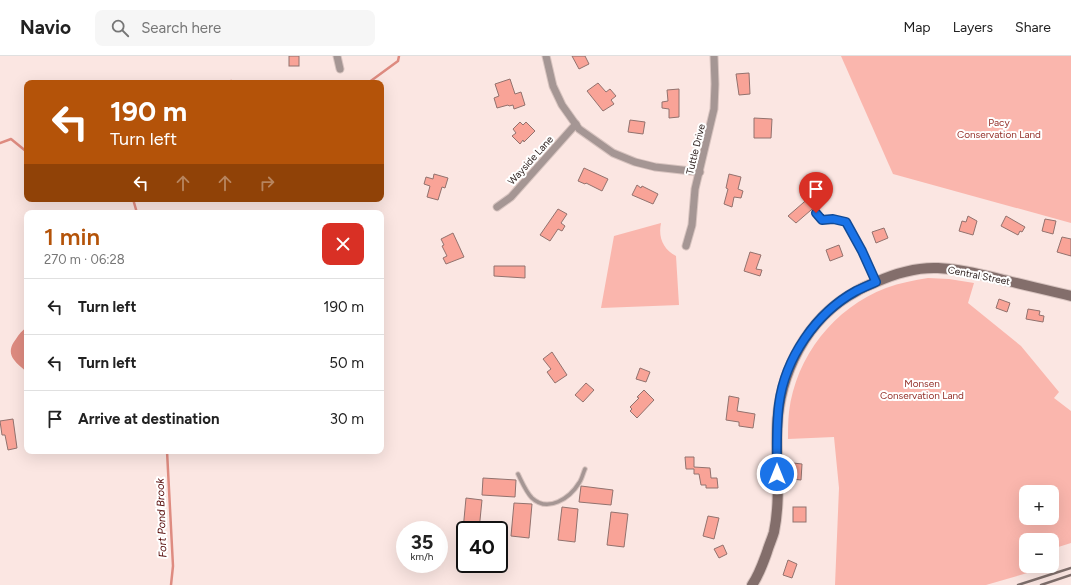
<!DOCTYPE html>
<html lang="en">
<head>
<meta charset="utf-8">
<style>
  :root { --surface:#fff; --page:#f6f6f6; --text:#222; --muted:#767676; --line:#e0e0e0; --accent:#b45309 }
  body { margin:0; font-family:Figtree,sans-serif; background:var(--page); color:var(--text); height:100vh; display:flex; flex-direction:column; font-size:15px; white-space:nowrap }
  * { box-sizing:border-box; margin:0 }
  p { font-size:13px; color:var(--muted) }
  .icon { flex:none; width:22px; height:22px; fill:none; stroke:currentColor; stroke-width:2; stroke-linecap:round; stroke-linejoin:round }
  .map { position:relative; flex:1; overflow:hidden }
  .panel { position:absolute; left:24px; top:154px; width:360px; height:244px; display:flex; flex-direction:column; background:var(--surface); border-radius:8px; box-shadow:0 4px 16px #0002 }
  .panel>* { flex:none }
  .banner { position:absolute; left:24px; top:24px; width:360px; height:122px; border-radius:8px; box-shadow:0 4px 16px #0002; background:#b45309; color:#fff; overflow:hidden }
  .controls { position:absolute; left:1019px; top:429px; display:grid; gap:8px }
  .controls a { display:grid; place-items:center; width:40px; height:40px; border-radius:8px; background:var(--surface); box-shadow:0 4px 16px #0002; font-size:20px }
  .speed { position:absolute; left:396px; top:465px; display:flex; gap:8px; font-size:20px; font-weight:700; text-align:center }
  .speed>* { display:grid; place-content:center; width:52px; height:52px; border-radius:50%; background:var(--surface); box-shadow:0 4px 16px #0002; line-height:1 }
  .speed small { font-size:10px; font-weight:400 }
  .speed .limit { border:2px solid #111; border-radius:6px; background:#fff; color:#111 }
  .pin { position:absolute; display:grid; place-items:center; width:34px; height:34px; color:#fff; margin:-41px -17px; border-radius:50% 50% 50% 0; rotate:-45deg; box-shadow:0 0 4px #0007 }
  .pin .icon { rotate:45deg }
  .me { position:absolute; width:44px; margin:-22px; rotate:0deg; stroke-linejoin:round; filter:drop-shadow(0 0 3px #0008) }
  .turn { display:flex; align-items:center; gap:14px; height:84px; padding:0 20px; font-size:18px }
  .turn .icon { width:52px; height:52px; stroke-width:2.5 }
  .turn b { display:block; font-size:28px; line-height:34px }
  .lanes { display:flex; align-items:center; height:38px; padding:0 20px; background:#0003; justify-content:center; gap:20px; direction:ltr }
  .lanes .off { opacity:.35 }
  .round { display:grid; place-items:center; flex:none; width:42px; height:42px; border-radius:8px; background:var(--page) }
  .overview { display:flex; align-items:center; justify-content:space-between; height:68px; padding:0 20px }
  h1 { font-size:24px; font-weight:600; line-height:30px; color:var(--accent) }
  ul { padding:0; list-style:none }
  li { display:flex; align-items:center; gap:12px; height:56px; padding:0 20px; border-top:1px solid var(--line) }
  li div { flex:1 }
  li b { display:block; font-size:15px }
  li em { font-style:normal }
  header { display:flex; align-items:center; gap:24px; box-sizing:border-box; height:56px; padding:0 20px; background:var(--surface); border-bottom:1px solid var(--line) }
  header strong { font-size:19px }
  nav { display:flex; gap:22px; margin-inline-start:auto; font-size:14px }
  .search { width:280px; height:36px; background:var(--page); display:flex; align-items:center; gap:10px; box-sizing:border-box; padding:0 14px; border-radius:8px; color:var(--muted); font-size:15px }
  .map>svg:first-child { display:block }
  .green { fill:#fab6ad; fill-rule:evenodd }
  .water { fill:#de8b80 }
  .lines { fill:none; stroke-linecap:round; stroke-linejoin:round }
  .stream { stroke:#de8b80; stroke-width:2.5 }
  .building { fill:#f9a397; stroke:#92726e }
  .lane-casing { stroke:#d7c3bf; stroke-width:5.5 }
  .street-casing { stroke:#d7c3bf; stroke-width:9 }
  .secondary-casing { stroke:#d7c3bf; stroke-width:12 }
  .lane { stroke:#a59694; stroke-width:3.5 }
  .street { stroke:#a59694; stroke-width:7 }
  .secondary { stroke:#836e6b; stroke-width:10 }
  .rail { stroke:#7e6e6b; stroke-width:2.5 }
  .route-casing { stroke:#114b97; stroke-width:10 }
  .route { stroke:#1a73e8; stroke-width:7 }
  .labels { text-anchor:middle; stroke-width:4; stroke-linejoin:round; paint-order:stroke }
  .park-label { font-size:10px; fill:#94312a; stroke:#fff }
  .street-label { font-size:10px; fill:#312422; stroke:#fff }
  .water-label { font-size:11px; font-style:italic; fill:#570c0a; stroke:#fff }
</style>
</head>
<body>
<header>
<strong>Navio</strong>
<div class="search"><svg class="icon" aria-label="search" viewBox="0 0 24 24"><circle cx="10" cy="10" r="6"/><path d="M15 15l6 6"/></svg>Search here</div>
<nav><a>Map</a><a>Layers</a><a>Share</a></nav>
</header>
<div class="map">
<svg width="1071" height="529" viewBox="0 0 1071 529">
  <rect width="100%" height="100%" fill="#fbe6e2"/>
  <g class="green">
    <path d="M841 0H1071V167L893 118Z"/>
    <path d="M661 167C658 181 663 193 676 200L679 249 601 252 614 180Z"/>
    <path d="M928 222 949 223 974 227 968 247 1021 290 1059 336 1054 342 1071 355V487L1052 493V484H1026V510H1052V505L1055 509 986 529H835L839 432 834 381 788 383C788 374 788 365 789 356 796 300 834 252 886 232 900 227 914 224 928 222ZM1026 436H1052V462H1026Z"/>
  </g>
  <path class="water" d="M27 272V316C15 306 4 298 16 283 19 278 22 274 27 272Z"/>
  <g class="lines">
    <g class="stream">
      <path d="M229 27 231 25 237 27"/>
      <path d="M368 27 398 5 399 0"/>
      <path d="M0 87 11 83 27 96"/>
      <path d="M133 143 137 157"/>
      <path d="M167 395 173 510 171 529"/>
    </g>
  </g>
  <g class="building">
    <rect x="289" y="0" width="10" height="10"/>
    <path d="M572 0H585L589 8 579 13Z"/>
    <path d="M749 17 750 38 739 39 736 18Z"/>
    <path d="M510 23 515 38 521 36 525 49 514 53 513 49 509 50 508 49 497 52 494 42 499 40 495 28Z"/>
    <path d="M598 27 606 36 610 33 616 40 611 44 614 48 603 55 587 35Z"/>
    <path d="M679 33V61L669 62V53L662 52V46L668 45 667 34Z"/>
    <path d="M754 62 772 63 771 82H754Z"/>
    <path d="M630 64 645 66 643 78 628 76Z"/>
    <path d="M520 66 523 69 526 66 535 75 524 86 523 84 520 88 512 80 516 77 513 73Z"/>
    <path d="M584 112 608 123 602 135 586 127 585 128 578 125Z"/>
    <path d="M434 118 448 122 445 132 442 131 438 144 427 141 430 130 424 128 426 121 433 123Z"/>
    <path d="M729 118 741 121 738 133 743 135 741 142 734 141 732 151 724 148 728 133 726 132Z"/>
    <path d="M637 129 641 132 642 130 658 138 653 148 632 139Z"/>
    <path d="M811 140 818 148 796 167 788 160Z"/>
    <path d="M558 153 567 158 561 167 565 170 562 175 558 173 550 185 540 179Z"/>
    <path d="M968 160 977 165 973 179 959 175 962 165 966 166Z"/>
    <path d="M1006 160 1025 171 1022 176 1020 175 1018 179 1001 170Z"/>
    <path d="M1045 163 1056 165 1053 178 1042 175Z"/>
    <path d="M884 172 888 182 876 187 872 176Z"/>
    <path d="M453 177 464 201 446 208 443 202 447 200 442 190 444 189 441 183Z"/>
    <path d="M1062 181 1071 183V200L1057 196Z"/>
    <path d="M839 189 843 200 830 205 826 194Z"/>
    <path d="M750 196 761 199 756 213 762 214 760 220 744 215Z"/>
    <path d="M494 210H525V222L494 220Z"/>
    <path d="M999 243 1010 247 1007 256 996 252Z"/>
    <path d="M1028 253 1040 255 1039 259 1044 260 1043 266 1026 263Z"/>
    <path d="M552 296 567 319 555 327 547 316 551 313 543 303Z"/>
    <path d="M640 312 650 316 646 326 636 323Z"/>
    <path d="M586 327 594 334 583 346 575 339Z"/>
    <path d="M644 334 654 344 637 362 630 355 632 353 630 351 639 342 637 341Z"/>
    <path d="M729 340 739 342 737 355 755 358 753 372 739 370V366L726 364Z"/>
    <path d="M13 363 17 392 8 394 5 379H2L0 365Z"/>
    <path d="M685 401H694V411L710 412 711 422H717L718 432H706V429H701L699 418H694V413H686Z"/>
    <path d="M793 407 802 408 801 424 792 423Z"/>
    <path d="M483 422 516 424 515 441 482 439Z"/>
    <path d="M581 430 613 434 611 449 579 446Z"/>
    <path d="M466 442 482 444 479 474H463Z"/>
    <path d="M514 447 532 448 529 482 511 480Z"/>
    <path d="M562 451 578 453 575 486 558 484Z"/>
    <rect x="793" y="451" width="13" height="15"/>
    <path d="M611 456 628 458 624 491 607 489Z"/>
    <path d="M708 460 719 462 714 483 703 480Z"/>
    <path d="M723 489 727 498 719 502 714 493Z"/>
    <path d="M788 504 797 508 792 522 783 519Z"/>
  </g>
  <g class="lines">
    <defs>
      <g id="lane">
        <path d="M816 157 822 163H833L846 165 862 195 875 225"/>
        <path d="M518 418C522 426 526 436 532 442 548 457 570 442 579 427 582 423 583 417 585 413"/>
      </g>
      <g id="street">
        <path d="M337 0 340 13"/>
        <path d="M546 0 553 30 562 49 579 73 613 97 635 106 655 111 700 116"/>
        <path d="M497 151 511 141 576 68"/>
        <path d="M686 190 692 169 695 133 714 53 715 28 714 0"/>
      </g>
      <path id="secondary" d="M752 529C759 519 763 507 767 496 769 489 772 483 774 476 781 442 776 407 777 373 779 318 806 262 857 235 863 231 870 229 876 226 896 217 916 211 938 212 959 213 980 218 1000 223 1024 229 1047 234 1071 240"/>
    </defs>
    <use href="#lane" class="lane-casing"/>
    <use href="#street" class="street-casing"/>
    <use href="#secondary" class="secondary-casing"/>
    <use href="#lane" class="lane"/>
    <use href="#street" class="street"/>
    <use href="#secondary" class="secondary"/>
    <g class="rail">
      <path d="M1018 529 1071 512"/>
      <path d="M1041 529 1071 519"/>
    </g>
  </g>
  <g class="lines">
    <defs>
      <path id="route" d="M777 418C777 395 776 371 779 348 785 302 816 257 856 235 862 232 869 229 876 226L862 195 846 166 833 163 822 164 816 157"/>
    </defs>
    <use href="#route" class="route-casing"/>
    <use href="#route" class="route"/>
  </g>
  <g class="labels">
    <g class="park-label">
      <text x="999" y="70">Pacy<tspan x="999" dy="12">Conservation Land</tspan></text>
      <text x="922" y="331">Monsen<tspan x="922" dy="12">Conservation Land</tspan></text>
    </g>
    <g class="street-label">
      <text transform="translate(695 93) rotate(-76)" y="4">Tuttle Drive</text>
      <text transform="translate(530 104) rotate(-48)" y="4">Wayside Lane</text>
      <text transform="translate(979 219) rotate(11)" y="4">Central Street</text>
    </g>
    <g class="water-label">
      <text transform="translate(161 462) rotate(-92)" y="4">Fort Pond Brook</text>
    </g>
  </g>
</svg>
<div class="controls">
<a>+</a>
<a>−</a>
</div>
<div class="speed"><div>35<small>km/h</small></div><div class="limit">40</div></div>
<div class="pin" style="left:816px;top:157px;background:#d93025"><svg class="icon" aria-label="arrive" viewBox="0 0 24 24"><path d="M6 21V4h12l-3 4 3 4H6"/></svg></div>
<svg class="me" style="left:777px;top:418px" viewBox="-20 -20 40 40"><circle r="17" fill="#1a73e8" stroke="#fff" stroke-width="3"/><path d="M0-11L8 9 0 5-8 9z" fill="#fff"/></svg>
<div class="banner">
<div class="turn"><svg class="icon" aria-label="left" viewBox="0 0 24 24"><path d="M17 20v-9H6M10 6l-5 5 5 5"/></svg><div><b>190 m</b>Turn left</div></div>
<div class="lanes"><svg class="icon" aria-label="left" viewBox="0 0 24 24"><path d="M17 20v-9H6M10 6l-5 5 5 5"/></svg><svg class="icon off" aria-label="ahead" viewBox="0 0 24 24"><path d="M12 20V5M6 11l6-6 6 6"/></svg><svg class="icon off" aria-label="ahead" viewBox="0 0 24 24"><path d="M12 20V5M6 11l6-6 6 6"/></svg><svg class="icon off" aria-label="right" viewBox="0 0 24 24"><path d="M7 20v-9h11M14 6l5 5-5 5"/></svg></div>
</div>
<section class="panel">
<div class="overview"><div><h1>1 min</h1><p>270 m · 06:28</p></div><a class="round" style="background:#d93025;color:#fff"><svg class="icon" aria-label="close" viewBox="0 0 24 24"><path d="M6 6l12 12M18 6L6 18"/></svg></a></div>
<ul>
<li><svg class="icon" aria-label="left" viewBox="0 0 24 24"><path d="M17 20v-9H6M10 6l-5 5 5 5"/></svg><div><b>Turn left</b></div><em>190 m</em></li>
<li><svg class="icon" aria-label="left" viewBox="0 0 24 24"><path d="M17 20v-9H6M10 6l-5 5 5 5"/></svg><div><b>Turn left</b></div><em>50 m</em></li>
<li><svg class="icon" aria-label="arrive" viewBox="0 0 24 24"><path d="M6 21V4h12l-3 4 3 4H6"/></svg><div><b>Arrive at destination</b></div><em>30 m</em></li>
</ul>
</section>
</div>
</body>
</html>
